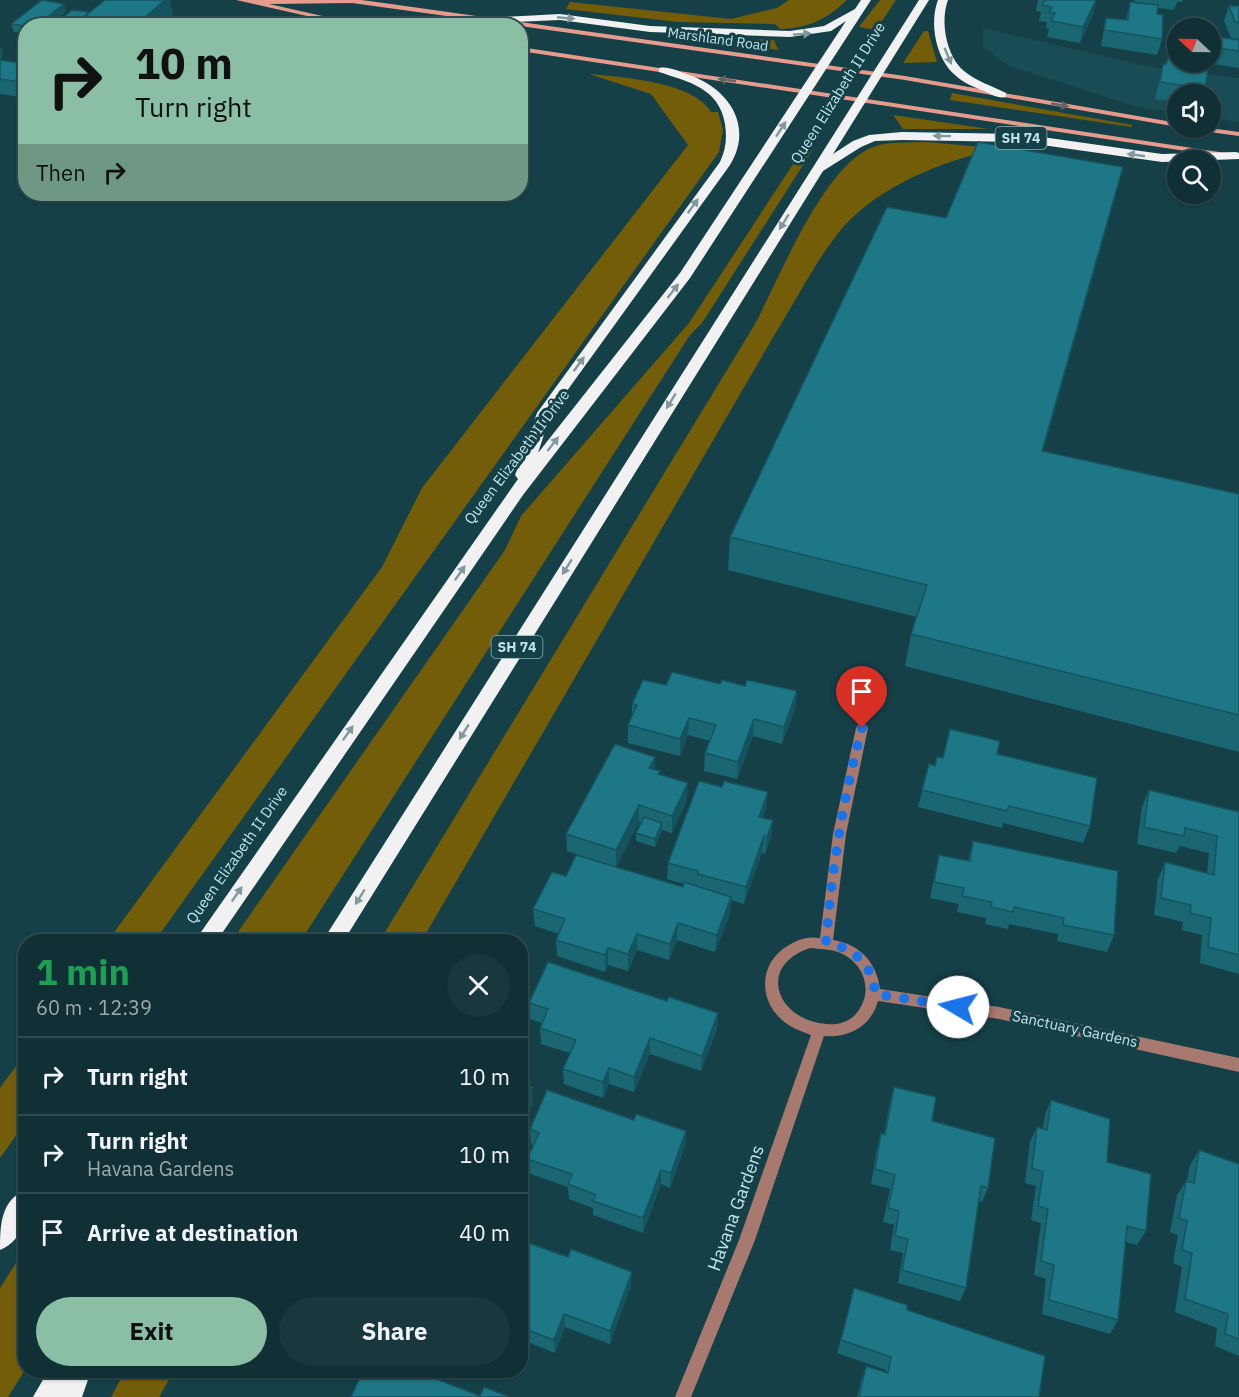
<!DOCTYPE html>
<html lang="en">
<head>
<meta charset="utf-8">
<style>
  :root { --surface:#103036; --page:#19383e; --text:#f1f3f6; --muted:#9ca9ad; --line:#304b51; --accent:#8abfa5 }
  body { margin:0; font-family:"IBM Plex Sans",sans-serif; background:var(--page); color:var(--text); height:100vh; display:flex; flex-direction:column; font-size:22px; white-space:nowrap }
  * { box-sizing:border-box; margin:0 }
  p { font-size:20px; color:var(--muted) }
  .icon { flex:none; width:33px; height:33px; fill:none; stroke:currentColor; stroke-width:2; stroke-linecap:round; stroke-linejoin:round }
  .map { position:relative; flex:1; overflow:hidden }
  .panel { position:absolute; left:18px; top:934px; width:510px; height:444px; display:flex; flex-direction:column; background:var(--surface); border-radius:24px; box-shadow:0 2px 4px #0004,0 0 0 2px var(--line) }
  .panel>* { flex:none }
  .hud { position:absolute; left:18px; top:18px; width:510px; height:183px; border-radius:24px; box-shadow:0 2px 4px #0004,0 0 0 2px var(--line); background:#8abfa5; color:#111; overflow:hidden }
  .needle { width:39px; rotate:292deg }
  .buttons { position:absolute; left:1167px; top:18px; display:grid; gap:12px }
  .buttons a { display:grid; place-items:center; width:54px; height:54px; border-radius:50%; background:var(--surface); box-shadow:0 2px 4px #0004,0 0 0 2px var(--line); font-size:30px }
  .pin { position:absolute; display:grid; place-items:center; width:51px; height:51px; color:#fff; margin:-62px -26px; border-radius:50% 50% 50% 0; rotate:-45deg; box-shadow:0 0 6px #0007 }
  .pin .icon { rotate:45deg }
  .me { position:absolute; width:66px; margin:-33px; rotate:278deg; stroke-linejoin:round; filter:drop-shadow(0 0 4px #0008) }
  .turn { display:flex; align-items:center; gap:21px; height:126px; padding:0 18px; font-size:27px }
  .turn .icon { width:78px; height:78px; stroke-width:2.5 }
  .turn b { display:block; font-size:42px; line-height:51px }
  .then { display:flex; align-items:center; height:57px; padding:0 18px; background:#0003; gap:12px; font-size:22px }
  .round { display:grid; place-items:center; flex:none; width:63px; height:63px; border-radius:32px; background:var(--page) }
  .summary { display:flex; align-items:center; justify-content:space-between; height:102px; padding:0 18px }
  h1 { font-size:36px; font-weight:700; line-height:45px; color:#1e9e55 }
  .cta { display:flex; gap:12px; margin-top:auto; padding:12px 18px }
  .cta a { flex:1; height:69px; border-radius:36px; background:var(--accent); color:#111; font-size:24px; font-weight:700; line-height:69px; text-align:center }
  .cta a+a { background:var(--page); color:var(--text) }
  ul { padding:0; list-style:none }
  li { display:flex; align-items:center; gap:18px; height:78px; padding:0 18px; border-top:2px solid var(--line) }
  li div { flex:1 }
  li b { display:block; font-size:22px }
  li em { font-style:normal }
  .map>svg:first-child { display:block }
  .built { fill:#1a4c56 }
  .green { fill:#745d08 }
  .lines { fill:none; stroke-linecap:round; stroke-linejoin:round }
  .street { fill:#a8796f; fill-rule:evenodd }
  .secondary { fill:#e79b8c; fill-rule:evenodd }
  .highway { fill:#f1f1f1; fill-rule:evenodd }
  .wall { fill:#1a6673 }
  .shaded-wall { fill:#15535e }
  .building { fill:#1e7786; stroke:#15535e; stroke-width:1.5 }
  .oneway { fill:#83989c }
  .oneway2 { fill:#696463 }
  .route { stroke:#1a73e8; stroke-width:10; stroke-dasharray:0 18 }
  .labels { text-anchor:middle; stroke-width:6; stroke-linejoin:round; paint-order:stroke }
  .far-street-label { font-size:14px; fill:#bfe4ec; stroke:#154048 }
  .shield { fill:#154048; stroke:#8cb3bb; stroke-width:1.5 }
  .shield-label { font-size:14px; font-weight:bold; fill:#bfe4ec }
  .street-label { font-size:15px; fill:#bfe4ec; stroke:#154048 }
  .near-street-label { font-size:18px; fill:#bfe4ec; stroke:#154048 }
</style>
</head>
<body>
<div class="map">
<svg width="1239" height="1397" viewBox="0 0 1239 1397">
  <rect width="100%" height="100%" fill="#154048"/>
  <path class="built" d="M983 28 1150 67 1239 78V122L1211 118 1210 94H1178L1177 113 1137 107 1009 66 983 47Z"/>
  <g class="green">
    <path d="M789 0H847C826 20 808 28 780 29L775 24 678 22 566 9 570 2 731 19 777 8Z"/>
    <path d="M880 0H896L876 30 859 27Z"/>
    <path d="M924 31H928L937 62 903 63Z"/>
    <path d="M697 37 774 40 778 50 697 38Z"/>
    <path d="M589 74C622 77 694 82 711 112H718L723 130 719 152 154 942H107L382 567 422 488 688 145 651 94Z"/>
    <path d="M952 93 1132 125V127L950 100Z"/>
    <path d="M893 115 989 129H903Z"/>
    <path d="M927 142 981 147V153C931 165 868 193 836 236 813 266 795 302 775 334L421 942H379L755 324C779 279 823 166 873 147 889 141 910 143 927 142Z"/>
    <path d="M803 149 812 151 702 323 690 335 300 942H231L505 550 521 516 689 323Z"/>
    <path d="M25 1054V1123L0 1158V1088Z"/>
    <path d="M25 1249V1370L8 1397H0V1288Z"/>
    <path d="M125 1371H174L159 1397H111Z"/>
  </g>
  <g class="lines">
    <path class="street" d="M862 723 866 725 868 728 846 834 833 940C860 944 877 963 880 989L999 1007 1239 1058V1072L999 1019 878 1001C871 1026 850 1038 824 1036L755 1240 691 1397H675L739 1240 811 1035C800 1031 790 1027 782 1020 757 998 760 961 789 945 799 939 808 936 820 938L833 834 856 728 858 725ZM810 948C819 949 829 949 838 952 865 962 875 993 855 1015 847 1023 837 1025 826 1024 777 1020 756 966 810 948Z"/>
    <g class="secondary">
      <path d="M236 0H361L384 3 905 76 1178 123V127L905 80 520 26 352 3 269 4 367 26H351Z"/>
      <path d="M520 47 1239 155V159L520 51Z"/>
      <path d="M1191 128H1209L1239 132V136L1195 130Z"/>
    </g>
    <g class="highway">
      <path d="M861 0H871L690 278 523 495 216 942H194L518 479 515 475 537 413 720 162C726 149 727 138 725 124 719 88 689 82 659 72V68C668 66 678 71 686 74 726 86 755 124 730 165L551 413 538 453 680 273 846 21 831 31 790 37 650 32 560 20 487 23 482 20 483 18 560 14 650 26 790 31 824 26 855 9Z"/>
      <path d="M919 0H929L833 154 853 141 869 135 902 132 1021 134 1162 154 1236 152 1239 153V159L1162 162 1021 142 902 140 875 141 861 147 823 171 343 942H322Z"/>
      <path d="M938 0H948C940 21 946 56 964 71 976 81 992 86 1006 93V97C998 99 991 94 984 91 974 87 963 83 955 75 936 59 929 23 938 0Z"/>
      <path d="M26 1190C26 1213 26 1239 0 1250 0 1227 0 1200 26 1190Z"/>
      <path d="M48 1371H91L82 1397H33Z"/>
    </g>
  </g>
  <g class="wall">
    <path d="M1038 0H1096L1093 15 1080 43 1047 37 1049 29 1046 28 1047 22 1039 21 1041 12 1036 11Z"/>
    <path d="M1135 0H1183L1182 2H1177L1174 10 1158 8 1157 14 1162 39 1157 55 1101 46 1106 18 1126 20 1130 2H1134Z"/>
    <path d="M64 4 66 12 26 26V34L14 32 11 24Z"/>
    <path d="M1229 6H1239V39L1231 38 1224 21Z"/>
    <path d="M1210 36 1239 40V68L1199 62H1210Z"/>
    <path d="M26 47V98L0 94V48H1L3 56 0 60 19 63 16 54Z"/>
    <path d="M1163 64 1205 89 1203 94H1178V102L1155 99Z"/>
    <path d="M1115 198 1043 451 1239 494V752L905 666 911 634 917 617 728 570 730 537 946 218Z"/>
    <path d="M720 684 797 691 795 709 782 744 753 736 737 779 704 771 705 753 710 741 688 735 680 756 628 743V725L632 717V704L666 685Z"/>
    <path d="M997 754 1090 826 1083 843 1003 823 1002 828 918 807 929 764 935 766 943 758Z"/>
    <path d="M655 757V770L660 771V774L687 800 672 833 662 830 655 847 636 841V833L641 823 639 822 616 867 567 851 566 834Z"/>
    <path d="M1149 790 1239 812V974L1200 963 1202 935 1182 930 1183 922 1154 915 1158 879 1165 862 1207 873 1209 853 1180 846 1176 853 1137 844 1142 807Z"/>
    <path d="M766 809 763 818 773 820 771 837 765 854 762 853 744 904 731 900 730 914 715 952 677 940 669 960 637 950 628 971 608 965 605 972 557 956 556 940 559 934 535 926 533 909 566 876 683 887 684 884 667 879 668 863Z"/>
    <path d="M973 841 1114 935 1107 952 1057 941 1058 934 1009 924 1008 929 985 924 986 918 957 912 959 904 930 898 935 872 939 855 968 861Z"/>
    <path d="M667 1001 718 1013 717 1029 701 1071 650 1054 634 1092 609 1084 603 1098 564 1084 563 1069 570 1053 541 1044 540 1028 542 1023 530 1019 529 1003Z"/>
    <path d="M894 1087 932 1121 988 1188 982 1202 979 1201 966 1288 960 1301 898 1283 903 1253 890 1250 894 1225 883 1222 890 1189 871 1184 877 1148 881 1133 884 1134 890 1102Z"/>
    <path d="M1051 1100 1107 1162 1146 1231 1137 1245 1126 1242 1118 1320 1110 1334 1042 1314 1046 1279 1034 1275 1041 1223 1031 1220 1036 1186 1025 1183 1030 1142 1037 1127 1043 1129 1045 1115Z"/>
    <path d="M634 1120 686 1131 685 1146 670 1188 661 1184 643 1233 593 1215V1208L569 1199 568 1187 528 1173 527 1159 533 1145 531 1144 530 1129Z"/>
    <path d="M1199 1150 1239 1164V1356L1215 1346 1217 1328 1175 1312 1182 1267 1173 1263 1178 1235 1170 1232 1177 1195 1186 1181H1187L1190 1165Z"/>
    <path d="M520 1240 631 1285 610 1344 565 1327 555 1353 520 1339Z"/>
    <path d="M854 1288 907 1310 1039 1397H857L862 1378 866 1366 886 1372V1370L837 1353Z"/>
  </g>
  <g class="shaded-wall">
    <path d="M165 0H170L174 20 167 26H135Z"/>
    <path d="M1096 0 1093 15 1080 43 1083 27Z"/>
    <path d="M64 4 66 12 48 26H36Z"/>
    <path d="M1 48 3 56 0 60V49Z"/>
    <path d="M1123 167 1115 198 1034 484 1042 451Z"/>
    <path d="M797 691 795 709 782 744 784 727Z"/>
    <path d="M689 718 688 735 680 756V739Z"/>
    <path d="M754 719 753 736 737 779 738 762Z"/>
    <path d="M655 757V774L649 768Z"/>
    <path d="M688 783 687 800 672 833V816Z"/>
    <path d="M768 792 766 809 758 834 759 817Z"/>
    <path d="M639 805V822L616 867V850Z"/>
    <path d="M773 820 771 837 765 854 767 837Z"/>
    <path d="M662 823V831L655 847V839Z"/>
    <path d="M764 836 762 853 744 904 746 887Z"/>
    <path d="M731 897 730 914 715 952 717 935Z"/>
    <path d="M678 923 677 940 669 960 670 944Z"/>
    <path d="M637 934V950L628 971V954Z"/>
    <path d="M608 948V965L605 972V955Z"/>
    <path d="M718 1013 717 1029 701 1071 702 1056Z"/>
    <path d="M650 1038V1054L634 1092V1077Z"/>
    <path d="M609 1068V1084L603 1098V1082Z"/>
    <path d="M532 1087 533 1103 521 1128 522 1137 520 1140V1110Z"/>
    <path d="M686 1131 685 1146 670 1188 671 1173Z"/>
    <path d="M661 1170V1184L643 1233V1218Z"/>
    <path d="M632 1272 631 1285 610 1344V1331Z"/>
    <path d="M564 1314 565 1327 555 1353 554 1340Z"/>
  </g>
  <g class="building">
    <path d="M42 0 64 4 36 26H26L11 24Z"/>
    <path d="M105 0H165L135 26H73Z"/>
    <path d="M1045 0H1096L1083 27 1051 21 1055 13 1049 12 1052 7 1042 5Z"/>
    <path d="M1130 2 1158 5 1157 14 1163 15 1162 39 1104 30 1106 18 1128 20Z"/>
    <path d="M1229 6H1239V23L1235 22Z"/>
    <path d="M72 10 89 12 73 26H52Z"/>
    <path d="M1210 36 1239 40V51L1210 47Z"/>
    <path d="M26 47V56L16 54Z"/>
    <path d="M1168 57 1178 59V62H1197L1196 68 1208 69 1205 89 1160 82 1163 64H1166Z"/>
    <path d="M0 60 26 64V83L0 79Z"/>
    <path d="M978 142 1123 167 1042 451 1239 494V715L911 634 927 585 730 537 887 207 946 218Z"/>
    <path d="M672 672 720 684 722 680 745 686 747 680 797 691 784 727 754 719 738 762 705 753 716 725 689 718 680 739 628 725 637 705 632 704 643 680 666 685Z"/>
    <path d="M950 729 1000 741 997 754 1097 778 1090 826 1009 806 1007 811 922 790 929 764 935 766 937 757 943 758Z"/>
    <path d="M615 744 655 757 649 768 660 771 658 774 688 783 672 816 639 805 616 850 566 834Z"/>
    <path d="M699 781 722 787 724 781 768 792 759 817 773 820 767 837 764 836 746 887 698 874V871L668 863Z"/>
    <path d="M1149 790 1239 812V955L1208 947 1211 918 1190 913 1191 905 1161 898 1165 862 1214 875 1217 836 1185 828 1184 836 1144 827Z"/>
    <path d="M644 817 662 823 655 839 636 833Z"/>
    <path d="M973 841 1118 871 1114 935 1063 925 1064 918 1014 907 1013 912 991 907 992 902 962 896 964 888 934 882 939 855 970 861Z"/>
    <path d="M576 855 683 887 684 882 731 897 717 935 678 923 670 944 637 934 628 954 608 948 605 955 556 940 565 919 533 909 552 872 566 876Z"/>
    <path d="M548 962 667 1001 669 997 718 1013 702 1056 650 1038 634 1077 609 1068 603 1082 563 1069 576 1040 540 1028 548 1009 529 1003Z"/>
    <path d="M520 1083 532 1087 520 1110Z"/>
    <path d="M894 1087 936 1097 932 1121 995 1138 988 1188 981 1186 966 1288 902 1270 908 1239 895 1236 899 1211 888 1208 895 1175 875 1169 881 1133 885 1135Z"/>
    <path d="M547 1090 634 1120 636 1114 686 1131 671 1173 661 1170 643 1218 593 1201 596 1195 568 1184 572 1174 527 1159 539 1133 530 1129Z"/>
    <path d="M1051 1100 1110 1119 1107 1162 1151 1174 1146 1231 1127 1226 1118 1320 1049 1300 1054 1265 1041 1261 1048 1209 1038 1206 1043 1172 1032 1168 1037 1127 1047 1130Z"/>
    <path d="M1199 1150 1239 1164V1339L1225 1334 1228 1314 1185 1299 1192 1253 1182 1250 1187 1221 1179 1218 1186 1181 1194 1183Z"/>
    <path d="M520 1240 568 1257 571 1249 632 1272 610 1331 564 1314 554 1340 520 1327Z"/>
    <path d="M854 1288 907 1305V1310L1045 1356 1039 1397H859L866 1366 888 1373 891 1357 841 1340Z"/>
    <path d="M363 1371H416L480 1396 484 1387 510 1397H351Z"/>
  </g>
  <defs><path id="oneway-solid" d="M-6-.8H1V-3.2L6.5 0L1 3.2V.8H-6Z" transform="scale(1.5)"/></defs>
  <g class="oneway">
    <use href="#oneway-solid" transform="translate(566 18) rotate(5)"/>
    <use href="#oneway-solid" transform="translate(802 34) rotate(-4)"/>
    <use href="#oneway-solid" transform="translate(948 56) rotate(67)"/>
    <use href="#oneway-solid" transform="translate(781 129) rotate(-57)"/>
    <use href="#oneway-solid" transform="translate(942 136) rotate(-179)"/>
    <use href="#oneway-solid" transform="translate(1136 155) rotate(-172)"/>
    <use href="#oneway-solid" transform="translate(693 206) rotate(-54)"/>
    <use href="#oneway-solid" transform="translate(784 222) rotate(122)"/>
    <use href="#oneway-solid" transform="translate(673 291) rotate(-52)"/>
    <use href="#oneway-solid" transform="translate(579 364) rotate(-54)"/>
    <use href="#oneway-solid" transform="translate(671 401) rotate(122)"/>
    <use href="#oneway-solid" transform="translate(553 444) rotate(-52)"/>
    <use href="#oneway-solid" transform="translate(567 567) rotate(122)"/>
    <use href="#oneway-solid" transform="translate(460 573) rotate(-55)"/>
    <use href="#oneway-solid" transform="translate(464 732) rotate(122)"/>
    <use href="#oneway-solid" transform="translate(348 733) rotate(-55)"/>
    <use href="#oneway-solid" transform="translate(237 894) rotate(-55)"/>
    <use href="#oneway-solid" transform="translate(360 897) rotate(122)"/>
  </g>
  <g class="oneway2">
    <use href="#oneway-solid" transform="translate(727 80) rotate(-172)"/>
    <use href="#oneway-solid" transform="translate(1060 105) rotate(10)"/>
  </g>
  <g class="lines">
    <path class="route" d="M862 728C843 798 832 869 826 942 854 949 873 964 875 994L958 1007"/>
  </g>
  <g class="labels">
    <g class="far-street-label">
      <text transform="translate(718 39) rotate(8)" y="5">Marshland Road</text>
    </g>
    <g class="shield">
      <rect x="995.5" y="127" width="51" height="22" rx="4.5"/>
      <rect x="491.5" y="636" width="51" height="22" rx="4.5"/>
    </g>
    <g class="shield-label">
      <text x="1021" y="143">SH 74</text>
      <text x="517" y="652">SH 74</text>
    </g>
    <g class="street-label">
      <text transform="translate(838 93) rotate(-58)" y="5">Queen Elizabeth II Drive</text>
      <text transform="translate(517 457) rotate(-53)" y="5">Queen Elizabeth II Drive</text>
      <text transform="translate(237 855) rotate(-55)" y="5">Queen Elizabeth II Drive</text>
      <text transform="translate(1075 1029) rotate(12)" y="5">Sanctuary Gardens</text>
    </g>
    <g class="near-street-label">
      <text transform="translate(736 1208) rotate(-70)" y="6">Havana Gardens</text>
    </g>
  </g>
</svg>
<div class="buttons">
<a><svg class="needle" viewBox="-14 -14 28 28"><path d="M0-13l5 13h-10z" fill="#e53935"/><path d="M0 13l5-13h-10z" fill="#9ca9ad"/></svg></a>
<a><svg class="icon" aria-label="sound" viewBox="0 0 24 24"><path d="M4 9h4l5-4v14l-5-4H4zM17 9q2 3 0 6"/></svg></a>
<a><svg class="icon" aria-label="search" viewBox="0 0 24 24"><circle cx="10" cy="10" r="6"/><path d="M15 15l6 6"/></svg></a>
</div>
<div class="pin" style="left:862px;top:728px;background:#d93025"><svg class="icon" aria-label="arrive" viewBox="0 0 24 24"><path d="M6 21V4h12l-3 4 3 4H6"/></svg></div>
<svg class="me" style="left:958px;top:1007px" viewBox="-20 -20 40 40"><circle r="19" fill="#fff"/><path d="M0-13L10 11 0 6-10 11z" fill="#1a73e8"/></svg>
<div class="hud">
<div class="turn"><svg class="icon" aria-label="right" viewBox="0 0 24 24"><path d="M7 20v-9h11M14 6l5 5-5 5"/></svg><div><b>10 m</b>Turn right</div></div>
<div class="then">Then<svg class="icon" aria-label="right" viewBox="0 0 24 24"><path d="M7 20v-9h11M14 6l5 5-5 5"/></svg></div>
</div>
<section class="panel">
<div class="summary"><div><h1>1 min</h1><p>60 m · 12:39</p></div><a class="round"><svg class="icon" aria-label="close" viewBox="0 0 24 24"><path d="M6 6l12 12M18 6L6 18"/></svg></a></div>
<ul>
<li><svg class="icon" aria-label="right" viewBox="0 0 24 24"><path d="M7 20v-9h11M14 6l5 5-5 5"/></svg><div><b>Turn right</b></div><em>10 m</em></li>
<li><svg class="icon" aria-label="right" viewBox="0 0 24 24"><path d="M7 20v-9h11M14 6l5 5-5 5"/></svg><div><b>Turn right</b><p>Havana Gardens</p></div><em>10 m</em></li>
<li><svg class="icon" aria-label="arrive" viewBox="0 0 24 24"><path d="M6 21V4h12l-3 4 3 4H6"/></svg><div><b>Arrive at destination</b></div><em>40 m</em></li>
</ul>
<div class="cta"><a>Exit</a><a>Share</a></div>
</section>
</div>
</body>
</html>
